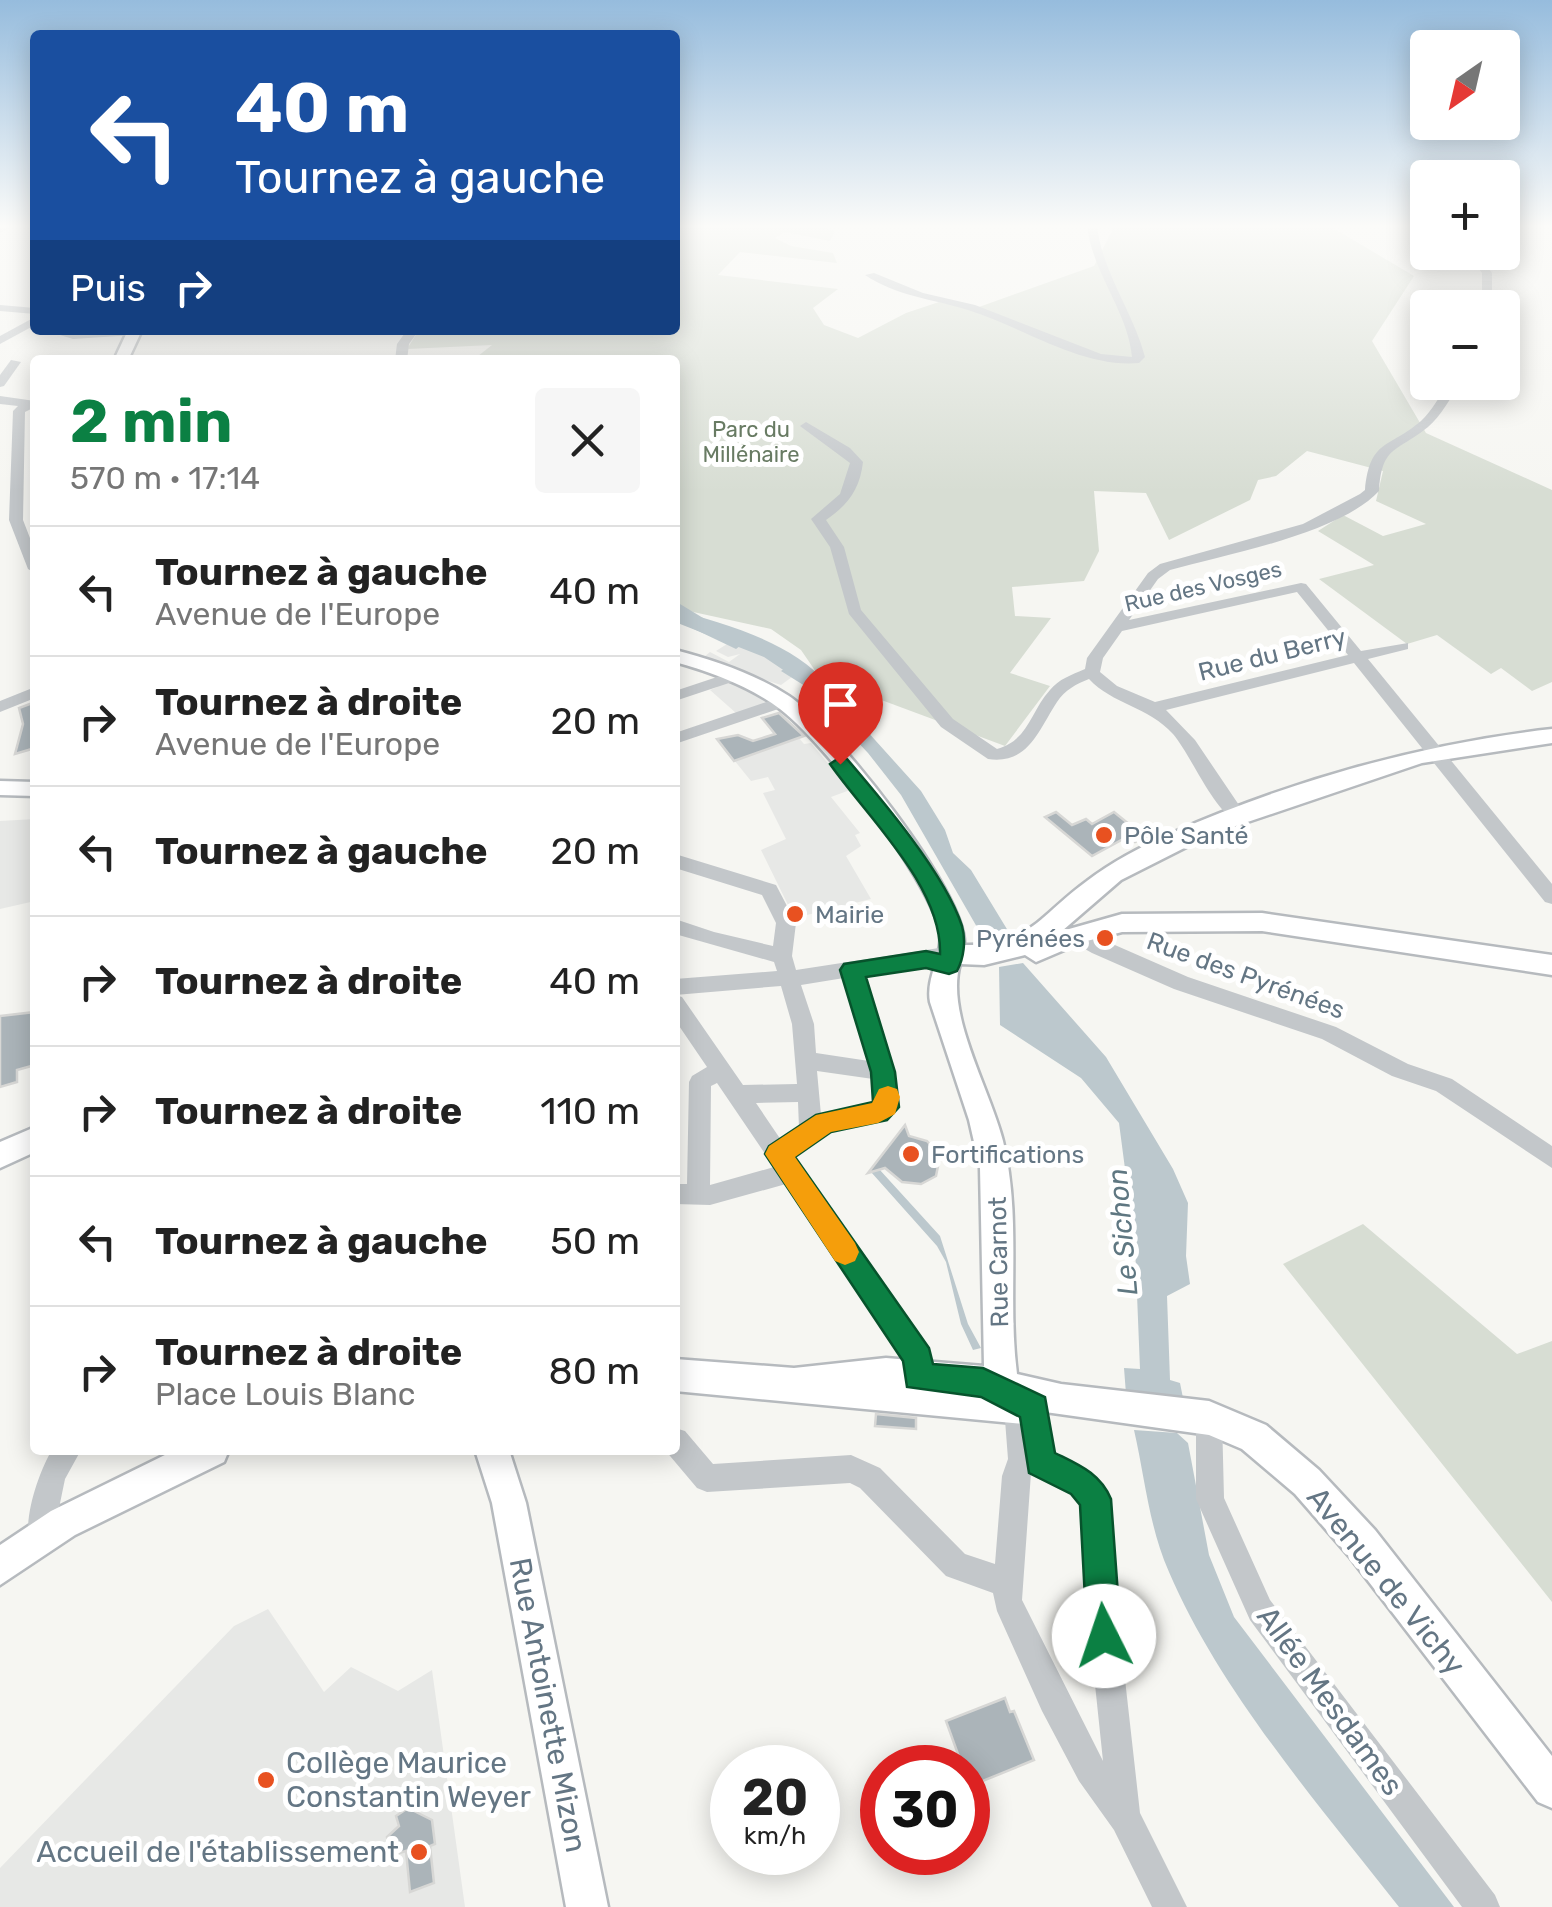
<!DOCTYPE html>
<html lang="fr">
<head>
<meta charset="utf-8">
<style>
  :root { --surface:#fff; --page:#f6f6f6; --text:#222; --muted:#767676; --line:#e0e0e0; --accent:#0b8043 }
  body { margin:0; font-family:Rubik,sans-serif; background:var(--page); color:var(--text); height:100vh; display:flex; flex-direction:column; font-size:38px; white-space:nowrap }
  * { box-sizing:border-box; margin:0 }
  p { font-size:32px; color:var(--muted) }
  .icon { flex:none; width:55px; height:55px; fill:none; stroke:currentColor; stroke-width:2; stroke-linecap:round; stroke-linejoin:round }
  .map { position:relative; flex:1; overflow:hidden }
  .sheet { position:absolute; left:30px; top:355px; width:650px; height:1100px; display:flex; flex-direction:column; background:var(--surface); border-radius:10px; box-shadow:0 5px 25px #0003 }
  .sheet>* { flex:none }
  .guide { position:absolute; left:30px; top:30px; width:650px; height:305px; border-radius:10px; box-shadow:0 5px 25px #0003; background:#1a4fa0; color:#fff; overflow:hidden }
  .needle { width:65px; rotate:214deg }
  .buttons { position:absolute; left:1410px; top:30px; display:grid; gap:20px }
  .buttons a { display:grid; place-items:center; width:110px; height:110px; border-radius:10px; background:var(--surface); box-shadow:0 5px 25px #0003; font-size:50px }
  .speed { position:absolute; left:710px; top:1745px; display:flex; gap:20px; font-size:50px; font-weight:700; text-align:center }
  .speed>* { display:grid; place-content:center; width:130px; height:130px; border-radius:50%; background:var(--surface); box-shadow:0 5px 25px #0003; line-height:1 }
  .speed small { font-size:25px; font-weight:400 }
  .speed .limit { border:15px solid #d22; background:#fff; color:#111 }
  .pin { position:absolute; display:grid; place-items:center; width:85px; height:85px; color:#fff; margin:-102px -42px; border-radius:50% 50% 50% 0; rotate:-45deg; box-shadow:0 0 10px #0007 }
  .pin .icon { rotate:45deg }
  .me { position:absolute; width:110px; margin:-55px; rotate:356deg; stroke-linejoin:round; filter:drop-shadow(0 0 8px #0008) }
  .turn { display:flex; align-items:center; gap:35px; height:210px; padding:0 40px; font-size:45px }
  .turn .icon { width:130px; height:130px; stroke-width:2.5 }
  .turn b { display:block; font-size:70px; line-height:85px }
  .then { display:flex; align-items:center; height:95px; padding:0 40px; background:#0003; gap:20px; font-size:38px }
  .round { display:grid; place-items:center; flex:none; width:105px; height:105px; border-radius:10px; background:var(--page) }
  .headline { display:flex; align-items:center; justify-content:space-between; height:170px; padding:0 40px }
  h1 { font-size:60px; font-weight:700; line-height:75px; color:var(--accent) }
  ul { padding:0; list-style:none }
  li { display:flex; align-items:center; gap:30px; height:130px; padding:0 40px; border-top:2px solid var(--line) }
  li div { flex:1 }
  li b { display:block; font-size:38px }
  li em { font-style:normal }
  .map>svg:first-child { display:block }
  .built { fill:#e7e8e6 }
  .green { fill:#d7ddd3 }
  .water { fill:#bcc8cd }
  .lines { fill:none; stroke-linecap:round; stroke-linejoin:round }
  .river { fill:#bcc8cd; fill-rule:evenodd }
  .building { fill:#abb4b9; stroke:#d7d7d5; stroke-width:2.5 }
  .major-casing { stroke:#b6babe; stroke-width:5 }
  .minor { fill:#c3c7ca; fill-rule:evenodd }
  .major { fill:#fff; fill-rule:evenodd }
  .route { fill:#0b8043; stroke:#07532c; stroke-width:2.5 }
  .slow { fill:#f59e0b }
  .poi-dot { fill:#e85120; stroke:#fff; stroke-width:4 }
  .labels { text-anchor:middle; stroke-width:10; stroke-linejoin:round; paint-order:stroke }
  .far-park-label { font-size:22px; fill:#687b63; stroke:#fff }
  .far-street-label { font-size:22px; fill:#647684; stroke:#fff }
  .street-label { font-size:25px; fill:#647684; stroke:#fff }
  .poi-label { font-size:25px; fill:#647684; stroke:#fff; text-anchor:start }
  .water-label { font-size:28px; font-style:italic; fill:#5f7781; stroke:#fff }
  .near-street-label { font-size:30px; fill:#647684; stroke:#fff }
  .near-poi-label { font-size:30px; fill:#647684; stroke:#fff; text-anchor:start }
</style>
</head>
<body>
<div class="map">
<svg width="1552" height="1907" viewBox="0 0 1552 1907">
  <rect width="100%" height="100%" fill="#f6f6f2"/>
  <g class="built">
    <path d="M754 636 797 660 782 671 792 677 781 685 762 679 781 689 772 693 767 704 736 713 710 690 717 687 724 668 704 657 710 652 729 662 740 654 728 657 716 651 727 644 736 648Z"/>
    <path d="M799 738 804 744 811 743 850 790 831 797 860 833 855 835 861 846 846 856 871 899 799 917 796 910 791 911 761 850 786 839 763 793 775 790 768 777 751 781 734 760Z"/>
    <path d="M35 819V901L0 909V821Z"/>
    <path d="M268 1609 324 1692 351 1667 398 1691 432 1670 465 1907H0V1868L234 1626Z"/>
  </g>
  <g class="green">
    <path d="M675 225H814L835 231 830 241 785 232 775 238 791 246 833 253 837 263 740 252 718 275 838 289 813 308 824 325 858 338 906 313 945 300 979 307 1094 266 1115 225H1328L1414 276 1372 341 1426 433 1552 490V682L1532 691 1501 668 1491 674 1437 635 1407 644 1319 579 1374 565 1318 531 1343 515 1383 536 1426 524 1376 501 1383 471 1307 451 1276 476 1258 480 1250 500 1169 540 1146 493 1094 491 1099 551 1084 581 1012 587 1015 616 1051 618 1010 673 1050 686 1005 746 876 698 840 707 801 650 771 629 675 608V360H473L492 345 407 349 419 330H675Z"/>
    <path d="M1363 1224 1517 1354 1552 1341V1602L1283 1264Z"/>
  </g>
  <g class="water">
    <path d="M675 601 713 624 751 637 736 649 675 620Z"/>
    <path d="M797 660 831 685 848 710 921 791 945 830 953 853 971 870 1016 944 989 948 901 795 868 753 805 686 781 671Z"/>
    <path d="M1023 963 1106 1057 1173 1169 1188 1203 1186 1256 1190 1284 1167 1296 1170 1380 1180 1383 1183 1398 1126 1394 1124 1368 1140 1369 1135 1245 1119 1123 1081 1078 1000 1025 999 967Z"/>
    <path d="M879 1169 940 1236 968 1324 981 1348 973 1350 961 1324 946 1262 937 1246 871 1172Z"/>
    <path d="M1134 1430 1177 1433 1188 1443 1209 1555 1234 1617 1454 1907H1399C1319 1805 1220 1691 1169 1572 1149 1527 1145 1478 1134 1430Z"/>
  </g>
  <g class="lines">
    <path class="river" d="M675 610C724 623 794 643 827 684L817 690 810 688 764 657 675 622Z"/>
  </g>
  <g class="building">
    <path d="M35 702V748L15 754 23 724 19 708Z"/>
    <path d="M779 713 804 736 734 761 717 739 738 735 753 741 775 734 762 718Z"/>
    <path d="M1056 812 1072 825 1086 819 1092 824 1114 812 1145 837 1135 842 1127 837 1092 856 1045 817Z"/>
    <path d="M35 1012V1065L17 1070V1082L0 1087V1016Z"/>
    <path d="M905 1125 909 1136 927 1141 940 1156 936 1176 921 1184 902 1182 885 1168 868 1173Z"/>
    <path d="M876 1414 916 1418V1429L875 1426Z"/>
    <path d="M1005 1698 1010 1712 1014 1711 1034 1760 968 1787V1768H963L946 1721Z"/>
    <path d="M408 1808 432 1820 435 1844 430 1846 434 1883 410 1892 406 1851 390 1856 387 1837 399 1826 396 1816Z"/>
  </g>
  <g class="lines">
    <defs>
      <g id="major">
        <path d="M128 330H142L128 360H114Z"/>
        <path d="M675 650C714 660 755 674 789 696 833 725 968 894 964 945 1029 947 1040 915 1087 881 1113 861 1142 846 1172 833 1290 781 1424 743 1552 729V743L1422 763 1212 834 1121 880 1062 931 1122 914 1262 913 1552 955V975L1262 931 1122 932 1083 942 1036 962 1025 955 984 965 960 964C945 1014 990 1089 1003 1141 1022 1218 1007 1297 1017 1374L1061 1384 1209 1401 1266 1425 1319 1470 1375 1530 1552 1756V1808L1538 1802 1349 1556 1295 1494 1242 1449 1209 1435 1038 1411 1035 1419 1023 1424 675 1391V1359L794 1368 886 1358 984 1366 980 1168 969 1120 930 1002C925 976 946 952 939 927 924 873 825 743 780 709 751 687 711 672 675 662Z"/>
        <path d="M0 781 35 782V796L0 795Z"/>
        <path d="M35 1127V1152L0 1168V1142Z"/>
        <path d="M175 1450H229L224 1462 75 1535 0 1585V1545L51 1511Z"/>
        <path d="M475 1450H509L526 1503 608 1907H566L492 1503Z"/>
      </g>
    </defs>
    <use href="#major" class="major-casing"/>
    <g class="minor">
      <path d="M14 225 0 233V226Z"/>
      <path d="M1087 225H1097C1102 273 1133 311 1145 357L1139 363C1080 368 1023 327 968 310 933 299 896 296 865 275L874 273 923 293 975 305 1101 354 1132 357C1128 311 1092 273 1087 225Z"/>
      <path d="M1467 252H1477L1492 273V308H1482V273Z"/>
      <path d="M0 305 35 308V314L0 311Z"/>
      <path d="M35 317V325L0 344V336Z"/>
      <path d="M63 330 140 332 134 335 73 339 60 335Z"/>
      <path d="M407 330H419L409 344 407 360H395L397 344Z"/>
      <path d="M11 360 21 362 4 386 0 387V375Z"/>
      <path d="M1449 382H1461C1451 397 1441 416 1428 427 1396 453 1382 445 1379 491 1339 534 1227 554 1170 570L1158 579 1129 620 1301 583 1306 584 1361 651 1408 643V649L1368 659 1552 884V904L1545 902 1354 663 1166 710 1195 740 1243 811 1246 815 1237 821C1214 812 1191 755 1173 734 1149 707 1112 704 1089 679 1076 684 1065 690 1057 702 1039 729 1029 765 988 759L941 727 849 614 830 547 811 519 840 494 850 463 800 426 806 422 850 448 863 462C860 489 848 505 826 520L844 547 861 610 953 719 997 749C1029 740 1030 712 1050 690 1059 679 1071 675 1085 669L1087 658 1148 573 1160 564 1303 524 1360 494 1365 490C1370 439 1388 449 1421 421 1432 411 1440 395 1449 382ZM1297 592 1348 655 1155 702 1117 686 1100 672 1103 658 1122 631Z"/>
      <path d="M0 396 35 401V407L25 412 23 520 35 551V573L28 569 9 520 13 411 18 406 0 404Z"/>
      <path d="M732 672 738 674V680L675 701V691Z"/>
      <path d="M35 687V698L0 712V701Z"/>
      <path d="M781 697 787 698V706L675 744V733Z"/>
      <path d="M675 854 776 885 796 923 792 956 796 970 952 946 962 954 952 962 864 975 894 1072 897 1107 886 1119 830 1131 793 1156 927 1349C933 1363 932 1380 926 1394L917 1398 908 1394 904 1385 905 1361 786 1184 710 1205 675 1204V1184H687L689 1082 692 1076 707 1067 675 1020V979L777 971 774 962 675 934V919L714 932 773 946 776 923 762 895 675 868ZM844 978 869 1061 816 1053 814 1024 801 985ZM781 986 792 1024 797 1084 743 1085 682 997 675 995ZM817 1071 873 1079 875 1103 821 1115ZM717 1083 774 1167 710 1185 711 1086ZM798 1102 799 1128 781 1140 756 1103Z"/>
      <path d="M1076 928 1188 977 1336 1027 1408 1064 1452 1079 1552 1146V1168L1436 1091 1392 1076 1322 1039 1174 989 1092 953 1069 940 1066 935Z"/>
      <path d="M1025 1390 1043 1400 1053 1455 1092 1473 1109 1499 1117 1608 1140 1813 1187 1907H1152L1114 1830 1079 1781 1042 1711 997 1611 993 1593 946 1576 860 1488 850 1483 707 1492 697 1488 665 1450H675V1428L685 1431 713 1464 851 1455 880 1468 965 1554 995 1564 1002 1476 1008 1459 1004 1407 1008 1398ZM1031 1473 1072 1493 1081 1504 1087 1608 1103 1761 1022 1600Z"/>
      <path d="M1209 1405 1218 1409 1222 1418 1224 1498 1270 1600 1495 1895 1500 1907H1462L1250 1620 1196 1499V1418L1200 1409Z"/>
      <path d="M52 1450H81L65 1479 51 1547 41 1551 31 1547C21 1523 39 1471 52 1450Z"/>
    </g>
    <use href="#major" class="major"/>
  </g>
  <linearGradient id="sky" x2="0" y2="1"><stop stop-color="#96bcdd"/><stop offset="0.46" stop-color="#fbfbf9"/><stop offset="1" stop-color="#fbfbf9" stop-opacity="0"/></linearGradient>
  <rect width="1552" height="492" fill="url(#sky)"/>
  <path class="route" d="M840 757 847 759C883 801 945 874 962 926 966 940 964 958 957 971L949 974 926 968 866 977 895 1072 899 1107 887 1120 831 1132 795 1157 929 1348 933 1364 983 1368 1045 1397 1055 1453C1079 1465 1100 1473 1111 1499L1121 1636 1116 1648 1104 1653 1092 1648 1087 1636 1080 1505 1071 1494 1029 1473 1020 1417 981 1397 907 1387 903 1361 765 1154 769 1146 816 1115 873 1102 871 1072 840 970 844 964 926 951 940 954C942 886 867 817 830 764Z"/>
  <path class="slow" d="M888 1086 897 1089 900 1097 895 1114 878 1123 831 1132 795 1157 855 1243 859 1252 855 1261 845 1265 835 1261 765 1154 769 1146 816 1115 872 1103 879 1089Z"/>
  <g class="poi-dot">
    <circle cx="1104" cy="835" r="10"/>
    <circle cx="795" cy="914" r="10"/>
    <circle cx="1105" cy="938" r="10"/>
    <circle cx="911" cy="1154" r="10"/>
    <circle cx="266" cy="1780" r="10"/>
    <circle cx="419" cy="1852" r="10"/>
  </g>
  <g class="labels">
    <g class="far-park-label">
      <text x="751" y="437">Parc du<tspan x="751" dy="25">Millénaire</tspan></text>
    </g>
    <g class="far-street-label">
      <text transform="translate(1203 586) rotate(-13)" y="8">Rue des Vosges</text>
    </g>
    <g class="street-label">
      <text transform="translate(1272 654) rotate(-14)" y="9">Rue du Berry</text>
      <text transform="translate(1246 975) rotate(20)" y="9">Rue des Pyrénées</text>
      <text transform="translate(998 1262) rotate(-91)" y="9">Rue Carnot</text>
    </g>
    <g class="poi-label">
      <text x="1124" y="844">Pôle Santé</text>
      <text x="815" y="923">Mairie</text>
      <text x="1085" y="947" text-anchor="end">Pyrénées</text>
      <text x="931" y="1163">Fortifications</text>
    </g>
    <g class="water-label">
      <text transform="translate(1122 1232) rotate(-95)" y="10">Le Sichon</text>
    </g>
    <g class="near-street-label">
      <text transform="translate(1386 1581) rotate(51)" y="10">Avenue de Vichy</text>
      <text transform="translate(1330 1701) rotate(54)" y="10">Allée Mesdames</text>
      <text transform="translate(548 1705) rotate(79)" y="10">Rue Antoinette Mizon</text>
    </g>
    <g class="near-poi-label">
      <text x="286" y="1773">Collège Maurice<tspan x="286" dy="34">Constantin Weyer</tspan></text>
      <text x="399" y="1862" text-anchor="end">Accueil de l'établissement</text>
    </g>
  </g>
</svg>
<div class="buttons">
<a><svg class="needle" viewBox="-14 -14 28 28"><path d="M0-13l5 13h-10z" fill="#e53935"/><path d="M0 13l5-13h-10z" fill="#767676"/></svg></a>
<a>+</a>
<a>−</a>
</div>
<div class="speed"><div>20<small>km/h</small></div><div class="limit">30</div></div>
<div class="pin" style="left:840px;top:764px;background:#d93025"><svg class="icon" aria-label="arrive" viewBox="0 0 24 24"><path d="M6 21V4h12l-3 4 3 4H6"/></svg></div>
<svg class="me" style="left:1104px;top:1636px" viewBox="-20 -20 40 40"><circle r="19" fill="#fff"/><path d="M0-13L10 11 0 6-10 11z" fill="#0b8043"/></svg>
<div class="guide">
<div class="turn"><svg class="icon" aria-label="left" viewBox="0 0 24 24"><path d="M17 20v-9H6M10 6l-5 5 5 5"/></svg><div><b>40 m</b>Tournez à gauche</div></div>
<div class="then">Puis<svg class="icon" aria-label="right" viewBox="0 0 24 24"><path d="M7 20v-9h11M14 6l5 5-5 5"/></svg></div>
</div>
<section class="sheet">
<div class="headline"><div><h1>2 min</h1><p>570 m · 17:14</p></div><a class="round"><svg class="icon" aria-label="close" viewBox="0 0 24 24"><path d="M6 6l12 12M18 6L6 18"/></svg></a></div>
<ul>
<li><svg class="icon" aria-label="left" viewBox="0 0 24 24"><path d="M17 20v-9H6M10 6l-5 5 5 5"/></svg><div><b>Tournez à gauche</b><p>Avenue de l'Europe</p></div><em>40 m</em></li>
<li><svg class="icon" aria-label="right" viewBox="0 0 24 24"><path d="M7 20v-9h11M14 6l5 5-5 5"/></svg><div><b>Tournez à droite</b><p>Avenue de l'Europe</p></div><em>20 m</em></li>
<li><svg class="icon" aria-label="left" viewBox="0 0 24 24"><path d="M17 20v-9H6M10 6l-5 5 5 5"/></svg><div><b>Tournez à gauche</b></div><em>20 m</em></li>
<li><svg class="icon" aria-label="right" viewBox="0 0 24 24"><path d="M7 20v-9h11M14 6l5 5-5 5"/></svg><div><b>Tournez à droite</b></div><em>40 m</em></li>
<li><svg class="icon" aria-label="right" viewBox="0 0 24 24"><path d="M7 20v-9h11M14 6l5 5-5 5"/></svg><div><b>Tournez à droite</b></div><em>110 m</em></li>
<li><svg class="icon" aria-label="left" viewBox="0 0 24 24"><path d="M17 20v-9H6M10 6l-5 5 5 5"/></svg><div><b>Tournez à gauche</b></div><em>50 m</em></li>
<li><svg class="icon" aria-label="right" viewBox="0 0 24 24"><path d="M7 20v-9h11M14 6l5 5-5 5"/></svg><div><b>Tournez à droite</b><p>Place Louis Blanc</p></div><em>80 m</em></li>
</ul>
</section>
</div>
</body>
</html>
